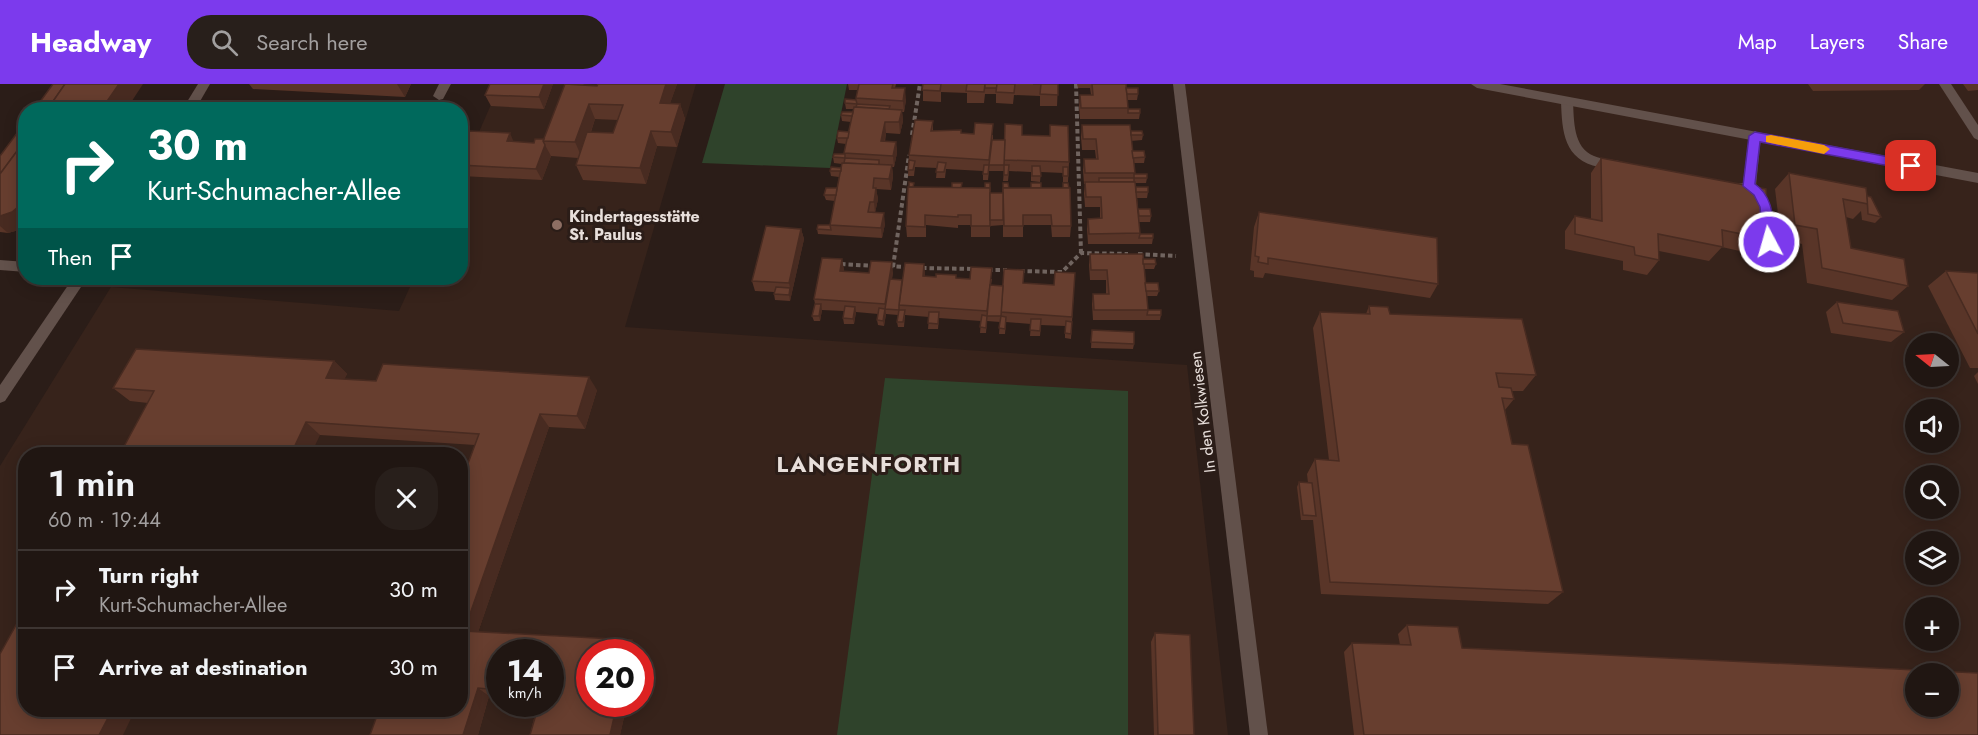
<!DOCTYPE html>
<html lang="en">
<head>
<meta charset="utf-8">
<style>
  :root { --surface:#201612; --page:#281f1b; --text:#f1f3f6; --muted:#a29f9f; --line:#3d3532; --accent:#7c3aed }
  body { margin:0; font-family:Jost,sans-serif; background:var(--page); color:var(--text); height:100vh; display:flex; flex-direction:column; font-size:22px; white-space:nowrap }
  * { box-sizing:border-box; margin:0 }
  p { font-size:20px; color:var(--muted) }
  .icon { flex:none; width:33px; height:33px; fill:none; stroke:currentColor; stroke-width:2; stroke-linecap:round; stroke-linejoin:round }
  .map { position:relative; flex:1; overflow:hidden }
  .drawer { position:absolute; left:18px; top:363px; width:450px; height:270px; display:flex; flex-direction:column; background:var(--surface); border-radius:24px; box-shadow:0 3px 15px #0003,0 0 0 2px var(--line) }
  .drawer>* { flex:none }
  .guide { position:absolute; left:18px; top:18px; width:450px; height:183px; border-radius:24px; box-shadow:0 3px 15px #0003,0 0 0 2px var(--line); background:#00695c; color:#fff; overflow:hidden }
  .needle { width:39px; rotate:288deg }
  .fabs { position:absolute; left:1905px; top:249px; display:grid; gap:12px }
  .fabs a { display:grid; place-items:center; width:54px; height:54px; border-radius:50%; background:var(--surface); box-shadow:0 3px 15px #0003,0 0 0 2px var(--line); font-size:30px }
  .speed { position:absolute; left:486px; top:555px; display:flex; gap:12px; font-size:30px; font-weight:700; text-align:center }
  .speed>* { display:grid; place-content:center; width:78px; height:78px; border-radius:50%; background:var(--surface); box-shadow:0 3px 15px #0003,0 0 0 2px var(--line); line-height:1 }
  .speed small { font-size:15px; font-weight:400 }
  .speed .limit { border:9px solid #d22; background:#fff; color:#111 }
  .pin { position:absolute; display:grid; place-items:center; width:51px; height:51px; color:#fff; margin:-26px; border-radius:12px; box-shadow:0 3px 9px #0006 }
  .me { position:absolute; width:66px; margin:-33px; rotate:354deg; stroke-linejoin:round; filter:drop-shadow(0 0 4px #0008) }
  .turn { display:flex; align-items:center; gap:21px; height:126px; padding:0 30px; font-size:27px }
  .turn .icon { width:78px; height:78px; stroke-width:2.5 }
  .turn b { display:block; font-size:42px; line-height:51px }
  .then { display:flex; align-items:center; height:57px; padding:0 30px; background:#0003; gap:12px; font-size:22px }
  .round { display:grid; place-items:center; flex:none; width:63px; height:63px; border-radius:24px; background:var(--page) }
  .summary { display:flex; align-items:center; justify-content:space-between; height:102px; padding:0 30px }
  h1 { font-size:36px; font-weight:600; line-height:45px }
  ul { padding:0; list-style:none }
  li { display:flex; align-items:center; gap:18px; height:78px; padding:0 30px; border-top:2px solid var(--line) }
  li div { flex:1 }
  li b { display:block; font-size:22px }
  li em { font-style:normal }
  header { display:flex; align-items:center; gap:36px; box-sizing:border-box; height:84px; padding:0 30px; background:var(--accent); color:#fff }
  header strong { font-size:28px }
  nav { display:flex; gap:33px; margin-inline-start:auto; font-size:21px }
  .search { width:420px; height:54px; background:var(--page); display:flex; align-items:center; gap:15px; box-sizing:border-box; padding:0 21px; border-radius:24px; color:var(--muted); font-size:22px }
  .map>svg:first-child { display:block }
  .built { fill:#37231b; fill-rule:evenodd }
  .green { fill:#2f432b }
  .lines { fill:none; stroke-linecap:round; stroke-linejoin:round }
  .path { stroke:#70645f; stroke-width:4; stroke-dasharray:4.5 3; stroke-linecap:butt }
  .lane { fill:#62514b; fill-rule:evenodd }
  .street { fill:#62514b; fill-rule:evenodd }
  .wall { fill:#593528; fill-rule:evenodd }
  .shaded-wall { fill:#482b21 }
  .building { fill:#673e2f; stroke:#482b21; stroke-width:1.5; fill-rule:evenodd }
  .route { fill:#7c3aed; stroke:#51269a; stroke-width:1.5 }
  .slow { fill:#f59e0b }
  .education-dot { fill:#8d6e63; stroke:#2b1d18; stroke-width:2 }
  .labels { text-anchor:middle; stroke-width:6; stroke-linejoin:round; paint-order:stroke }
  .poi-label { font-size:16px; font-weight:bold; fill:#e8dfdb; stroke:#2b1d18; text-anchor:start }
  .street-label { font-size:16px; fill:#e8dfdb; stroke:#2b1d18 }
  .district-label { font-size:22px; font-weight:bold; letter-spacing:1.5px; fill:#e8dfdb; stroke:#2b1d18 }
</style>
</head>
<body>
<header>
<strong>Headway</strong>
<div class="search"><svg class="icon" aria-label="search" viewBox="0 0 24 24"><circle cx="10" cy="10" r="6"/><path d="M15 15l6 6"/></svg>Search here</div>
<nav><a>Map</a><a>Layers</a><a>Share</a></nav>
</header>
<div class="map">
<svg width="1978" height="651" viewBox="0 0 1978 651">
  <rect width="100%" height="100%" fill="#2b1d18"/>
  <g class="built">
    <path d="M500 0H696L625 243 1187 281 1228 651H0V382L111 203 399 227 414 194H460L461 89ZM26 370H460V626H26ZM500 568H550V620H500ZM590 568H640V620H590Z"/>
    <path d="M1179 0H1978V651H1259ZM1916 260H1948V292H1916ZM1916 326H1948V358H1916ZM1916 392H1948V424H1916ZM1916 458H1948V490H1916ZM1916 524H1948V556H1916ZM1916 590H1948V622H1916Z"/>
  </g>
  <g class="green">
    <path d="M725 0H847L830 84 702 79Z"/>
    <path d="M885 294 1128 307V651H837Z"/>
  </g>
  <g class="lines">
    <g class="path">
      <path d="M1076 0 1081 169"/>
      <path d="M912 51 920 0"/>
      <path d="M1138 170 1176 172"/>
      <path d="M841 180 875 182"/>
      <path d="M889 182 908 183"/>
      <path d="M893 183 909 71"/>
      <path d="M922 184 974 185"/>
      <path d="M988 186H1007"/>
      <path d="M1020 187 1062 188 1081 169 1128 170"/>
    </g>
    <g class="lane">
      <path d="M439 0H451L443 15 439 16 433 12Z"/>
      <path d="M1939 0H1951L1978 41V56L1974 54Z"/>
      <path d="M1567 13 1573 17C1574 36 1573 64 1594 72 1603 76 1613 75 1623 78L1624 81 1623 84C1615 87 1607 85 1599 83 1564 76 1562 48 1561 17Z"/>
      <path d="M1755 47 1761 52 1756 102 1754 105 1741 110 1725 106 1723 103 1725 100 1743 99 1749 52Z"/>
      <path d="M1767 135 1774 140 1778 176 1771 181 1764 176 1760 140Z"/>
    </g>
    <g class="street">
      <path d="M198 0H210L195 26H182Z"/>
      <path d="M1173 0H1185L1268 651H1250Z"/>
      <path d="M1471 0H1500L1978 89V99L1477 4Z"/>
      <path d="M0 176 26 178V188L0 186Z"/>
      <path d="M73 194H87L5 317 0 319V301Z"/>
    </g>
  </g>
  <g class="wall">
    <path d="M249 0H411L405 13 253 5Z"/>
    <path d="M553 0 544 25 491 22 485 11Z"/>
    <path d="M560 0H583L584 1 597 2 598 0H677L670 19 680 20 685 35 677 63 657 62 646 100 583 96 576 81 578 74 551 72 542 96 461 92 460 66 514 58 534 59 544 55 565 0ZM595 35 618 36 613 49 591 48Z"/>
    <path d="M848 0H896L895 4 906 16 904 28H902L903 37 900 50 886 49 885 58H896L897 69 894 83H892L893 92 891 106 876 105 878 115 875 129 885 140 882 154 818 150 817 145 830 141 835 117 826 116 824 111 837 104 839 93 831 92 830 87 841 84 842 80 834 79 833 73 845 70 846 60 838 59 837 54 849 48 851 38 842 37 841 31 853 28 854 25H846L845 19 856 16 858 6H849Z"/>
    <path d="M923 0H1058L1057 22H1040V12L1014 11 1013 20 996 19V10H985L984 19H967V9L941 8V18L923 17Z"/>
    <path d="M1077 0H1126V4L1138 10 1137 16H1128V25L1140 29 1139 35H1080L1079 23 1080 11H1091L1090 4H1078Z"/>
    <path d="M1808 0H1925L1919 6 1813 7Z"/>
    <path d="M1963 0H1978V6L1968 7Z"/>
    <path d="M26 37V144L8 149 0 148V72Z"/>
    <path d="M933 37V47L993 51V56H1005L1022 51 1050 52V41L1069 78 1068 98H1063V89L1041 88 1040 98 1031 97V88L1009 87 1008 97H1003L1004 87H989L988 96H983V87L946 85 945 94H936L937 84 915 83 914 92H908L909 71Z"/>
    <path d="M1082 41 1131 47 1143 51 1142 56 1131 57 1132 67 1145 73 1144 79H1134V90L1147 94 1146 99H1135L1136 103 1148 108 1147 114H1137L1138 125 1151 132 1150 138H1139L1140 150 1153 154 1152 160H1088L1087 145 1088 135H1100V123H1085L1084 109 1085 100H1084L1083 86 1084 75H1096L1095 66H1082L1081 53Z"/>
    <path d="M1601 74 1771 156 1757 171 1722 163 1709 177 1659 167V176L1647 191 1623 186V177L1565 165V147L1575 132 1591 135V89Z"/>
    <path d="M1789 89 1867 112 1881 133 1875 139 1862 136 1861 127 1853 135 1846 133 1851 164 1908 202 1892 216 1807 199 1802 160 1781 155 1775 105Z"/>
    <path d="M1063 99 1071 142 1070 153H1052L1051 141H1023V153H1003V136V141L990 142V121V153H971V141H958V144L926 141V153H907L906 142 914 103 962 104 990 109H1003L1009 104H1063Z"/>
    <path d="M1259 128 1438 200 1430 214 1265 189 1263 194 1254 193V187L1250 186 1254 143Z"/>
    <path d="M801 145 804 155 790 217 775 216 774 210V208L755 207 752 197Z"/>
    <path d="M1090 170 1143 175 1156 180 1154 185H1144L1145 199 1159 207 1157 212H1146L1148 226 1161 231 1160 236H1093L1092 220 1093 210H1106V196H1090L1089 181Z"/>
    <path d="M842 175 844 187 869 189 893 188 892 195 902 196 924 180 925 193 970 195H992L991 201 1003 202 1023 199 1054 201 1075 189 1071 255 1065 254V242L1041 241 1040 252H1030L1031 240 1006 238 1005 250H999L1000 238 987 237 986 249H980L981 237 939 234 938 245H928L929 233 905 231 904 243H898L897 238 898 231 886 230 884 242 878 241 877 236 878 230 856 228 854 240H844L843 234 844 227 822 226 820 237H814L812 232 815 220 814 215Z"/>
    <path d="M1946 187 1978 189V284H1970L1928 202Z"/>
    <path d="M1837 218 1904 248 1891 258 1831 249 1826 228Z"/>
    <path d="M1369 222 1536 291 1523 307H1512L1514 315 1505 326 1512 360 1563 508 1548 520 1321 510 1313 436H1301L1297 403 1299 398 1308 399 1307 390 1315 375 1329 376 1313 244 1320 228 1366 230Z"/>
    <path d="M1092 246 1134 260 1133 265 1091 264Z"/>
    <path d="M334 277 347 290 344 295 597 306 585 345 549 343 478 548 640 565 639 568H590L627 620 620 651H530L550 568H500V613L489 612 478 651 475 361 320 351 148 319 130 317 113 304Z"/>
    <path d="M1978 288V300L1974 292Z"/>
    <path d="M1407 541 1462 564 1978 651H1354L1344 568 1352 559 1400 561 1398 550Z"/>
    <path d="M1155 549 1194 651H1154L1151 558Z"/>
  </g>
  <g class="shaded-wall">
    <path d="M119 0H143L126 26H101Z"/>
    <path d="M397 0H411L405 13Z"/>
    <path d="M544 0H553L544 25 539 13Z"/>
    <path d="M666 0H677L665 34 660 19Z"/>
    <path d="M905 4 906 16 904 28 903 17Z"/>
    <path d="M589 20 595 35 582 74 575 58Z"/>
    <path d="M680 20 685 35 677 63 671 48Z"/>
    <path d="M902 26 903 37 900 50 899 38Z"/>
    <path d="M885 38 886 49 882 69 881 57Z"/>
    <path d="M651 47 657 62 646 100 640 84Z"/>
    <path d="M510 49 515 61 507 57Z"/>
    <path d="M896 58 897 69 894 83 893 72Z"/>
    <path d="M545 61 551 72 542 96 536 85Z"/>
    <path d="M892 81 893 92 891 106 889 95Z"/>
    <path d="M876 104 878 115 875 129 874 118Z"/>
    <path d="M26 116V144L8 149 0 142V132Z"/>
    <path d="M884 129 885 140 882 154 881 144Z"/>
    <path d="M801 145 804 155 790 217 789 211 790 204 789 199Z"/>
    <path d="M842 175 844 186 842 197 840 187Z"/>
    <path d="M892 178 893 188 887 225H885V220Z"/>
    <path d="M924 180 925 190 923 203V192Z"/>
    <path d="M821 220 822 226 820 237 819 232Z"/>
    <path d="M855 223 856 228 854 240 853 235Z"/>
    <path d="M885 225 886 230 884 242 883 237Z"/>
    <path d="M334 277 347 290 339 307 326 294Z"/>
    <path d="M589 293 597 306 585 345 577 332Z"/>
    <path d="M540 330 549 343 475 557 464 547Z"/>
    <path d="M306 338 320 351 311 370H291Z"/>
    <path d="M632 556 640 565 639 568H629Z"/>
    <path d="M478 604 489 612 478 651H463Z"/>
    <path d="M617 620H627L620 651H610Z"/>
    <path d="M112 626H135L123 651H99Z"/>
  </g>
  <g class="building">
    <path d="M53 0H65L47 26H34Z"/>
    <path d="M65 0H119L101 26H47Z"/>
    <path d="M490 0H544L539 13 485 11Z"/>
    <path d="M565 0 597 2 598 0H666L660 19 680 20 671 48 651 47 640 84 576 81 587 48 613 49 623 21 589 20 575 58 543 57Z"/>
    <path d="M859 0H893L892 4H905L903 17 856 14Z"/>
    <path d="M923 0H941L940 7 922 6Z"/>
    <path d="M967 0H985L984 8 966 7Z"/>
    <rect x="985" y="0" width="12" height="4"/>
    <path d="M997 0H1015L1014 9 996 8Z"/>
    <path d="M1033 0H1058V11L1040 10 1041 0Z"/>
    <path d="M1092 0H1126L1128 24H1081L1080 11H1093Z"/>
    <path d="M1126 4H1138V10H1127Z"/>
    <path d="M845 15 856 16 857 20 845 19Z"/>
    <path d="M857 20 890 22 889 25 856 23Z"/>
    <path d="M854 23 902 26 899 38H885L881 57 896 58 893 72 844 69Z"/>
    <rect x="1128" y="25" width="12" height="4"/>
    <path d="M842 28H853L852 32 841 31Z"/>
    <path d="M915 36 933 37 931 47 961 46V49L974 50 975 39 993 40 989 76 909 71Z"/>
    <path d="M26 37V55L0 90V72Z"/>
    <path d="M1005 40 1022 41V51L1050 52V41L1068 42 1069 78 1004 76Z"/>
    <path d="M1082 41H1130L1135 89H1085L1084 75H1098L1096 55H1083Z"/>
    <path d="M469 47 510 49 507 57 534 59 535 55H544L543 57 545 61 536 85 460 81V66Z"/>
    <path d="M838 47 849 48 848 54H837Z"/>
    <path d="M1131 47H1142L1143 51H1131Z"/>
    <path d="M26 55V116L12 128 0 132V90Z"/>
    <path d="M992 56H1005L1004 81H1009L1008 91H1004V81H989L988 90H983L984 81H989Z"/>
    <path d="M1132 67H1144L1145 73 1133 74Z"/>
    <path d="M834 70H845V74L833 73Z"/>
    <path d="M845 74 879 76V81L844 79Z"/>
    <path d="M1601 74 1766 105 1771 156 1722 146 1723 163 1658 150 1659 176 1635 171 1634 163 1575 150V132L1602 137Z"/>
    <path d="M909 76 915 77 913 86H908Z"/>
    <path d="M938 78 946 79 944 88H936Z"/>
    <path d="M842 79 892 81 889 95 874 94 873 104H876L874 118H870L868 128 884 129 881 144 830 141Z"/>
    <path d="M1032 82H1040L1041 92H1032Z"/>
    <path d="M831 83 841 84V87H830Z"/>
    <rect x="1063" y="83" width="5" height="9"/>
    <path d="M1789 89 1866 104 1868 120 1843 115 1851 164 1904 175 1908 202 1822 184 1817 145 1795 141Z"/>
    <rect x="1134" y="90" width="13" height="4"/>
    <rect x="1099" y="94" width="35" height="4"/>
    <path d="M909 98 914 99 913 103H909Z"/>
    <path d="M1085 98H1135L1140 149 1089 150 1088 135 1102 134 1101 113H1086Z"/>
    <path d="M952 99H962L961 104H952Z"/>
    <path d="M985 99H990V107V104H985Z"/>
    <path d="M1003 99H1008L1009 104H1003V109Z"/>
    <rect x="1031" y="99" width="10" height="5"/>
    <path d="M1063 99H1068L1069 104H1063Z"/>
    <path d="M908 103 990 104V142H971V131H958V133L925 131V143L906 142Z"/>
    <rect x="1136" y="103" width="12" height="5"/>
    <path d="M826 104H837L836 111H824Z"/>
    <path d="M1003 104H1070L1071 142H1052L1051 131H1023V142H1004Z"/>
    <rect x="990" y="109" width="13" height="27"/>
    <path d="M1867 112 1871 113 1881 133 1868 130Z"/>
    <path d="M1138 125H1150L1151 132H1139Z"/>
    <path d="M1259 128 1437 154 1438 200 1268 174V180L1258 178 1259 173 1255 172Z"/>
    <path d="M818 141H830L831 146 817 145Z"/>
    <path d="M766 142 801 145 789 199 752 197Z"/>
    <path d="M1140 150H1153V154H1139Z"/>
    <path d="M1090 170H1143L1148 226H1094L1093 210H1109L1107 186H1091Z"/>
    <path d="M822 174 842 175 840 187 869 189 871 177 892 178 885 220 814 215Z"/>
    <path d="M1143 175H1155L1156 180H1143Z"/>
    <path d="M905 179 924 180 923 192 936 193V190L956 191V194L970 195 971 183 992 184 987 227 899 221Z"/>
    <path d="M1004 185 1024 186 1023 199 1054 201 1055 188 1075 189 1072 233 1001 228Z"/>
    <path d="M1946 187 1978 189V250Z"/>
    <path d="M890 195 902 196 899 221V226L885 225Z"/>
    <path d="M1145 199H1158L1159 207H1146Z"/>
    <path d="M990 201 1003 202 1001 232H987L986 244 980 243 982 231 987 232Z"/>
    <path d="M776 203 790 204 789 211 774 210Z"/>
    <path d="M1837 218 1898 227 1904 248 1843 239Z"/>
    <path d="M815 220H821L819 232H812Z"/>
    <path d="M845 222 855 223 853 235 843 234Z"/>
    <path d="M1369 222 1388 223 1390 230 1522 235 1536 291 1496 289 1499 303 1511 304 1514 315 1502 314 1512 360 1528 361 1563 508 1330 498 1315 375 1339 377 1320 228 1370 230Z"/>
    <path d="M879 224 885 225 883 237 877 236Z"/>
    <path d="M899 226H905L903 238H897Z"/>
    <path d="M1148 226H1161V231H1147Z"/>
    <path d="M929 228H939L938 240 928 239Z"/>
    <path d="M1001 232 1006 233 1005 245 999 244Z"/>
    <path d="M1031 235H1041L1040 247 1030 246Z"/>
    <path d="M1066 237 1072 238 1071 250 1065 249Z"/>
    <path d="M1092 246 1134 248V260L1091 258Z"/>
    <path d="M136 265 334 277 326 294 376 297 383 280 589 293 577 332 540 330 464 547 632 556 629 568H590V620H617L610 651H530L539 620H550V568H500V606L478 604 463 651H370L379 626H460V401L479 350 306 338 291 370H120L154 307 113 304Z"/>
    <path d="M1299 398 1312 399 1316 432 1303 431Z"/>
    <path d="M21 532H26V626H112L99 651H0V570Z"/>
    <path d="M1407 541 1458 543 1462 564 1978 589V651H1364L1352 559 1411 561ZM1916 590H1948V622H1916Z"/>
    <path d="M1155 549 1190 551 1194 651H1158Z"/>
  </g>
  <path class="route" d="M1755 48 1911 77 1917 82 1911 86 1760 58 1755 100C1774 113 1773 137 1776 158L1769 163 1763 158 1760 123 1754 111 1743 102 1749 52Z"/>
  <path class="slow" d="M1771 51 1824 61 1830 65 1824 70 1766 58V52Z"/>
  <circle class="education-dot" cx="557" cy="141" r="6"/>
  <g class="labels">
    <g class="poi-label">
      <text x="569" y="138">Kindertagesstätte<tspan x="569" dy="18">St. Paulus</tspan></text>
    </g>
    <g class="street-label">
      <text transform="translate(1202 328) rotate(-97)" y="6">In den Kolkwiesen</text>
    </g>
    <g class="district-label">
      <text x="869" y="388">LANGENFORTH</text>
    </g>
  </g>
</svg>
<div class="fabs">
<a><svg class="needle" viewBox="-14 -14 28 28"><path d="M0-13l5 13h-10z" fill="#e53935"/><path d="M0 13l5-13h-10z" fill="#a29f9f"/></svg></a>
<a><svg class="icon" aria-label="sound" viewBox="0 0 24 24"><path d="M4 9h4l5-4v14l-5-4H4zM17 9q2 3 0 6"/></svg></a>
<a><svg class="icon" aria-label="search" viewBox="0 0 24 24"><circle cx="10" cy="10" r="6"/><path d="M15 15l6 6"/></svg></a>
<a><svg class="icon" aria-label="layers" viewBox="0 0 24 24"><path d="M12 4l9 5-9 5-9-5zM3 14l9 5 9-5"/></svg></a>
<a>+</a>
<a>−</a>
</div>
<div class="speed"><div>14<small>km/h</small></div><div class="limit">20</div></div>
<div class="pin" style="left:1911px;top:82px;background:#d93025"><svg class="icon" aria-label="arrive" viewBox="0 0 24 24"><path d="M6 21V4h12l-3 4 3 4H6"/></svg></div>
<svg class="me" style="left:1769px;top:158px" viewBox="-20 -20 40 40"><circle r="17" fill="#7c3aed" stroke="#fff" stroke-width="3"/><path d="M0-11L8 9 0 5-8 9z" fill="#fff"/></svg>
<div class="guide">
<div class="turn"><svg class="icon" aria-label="right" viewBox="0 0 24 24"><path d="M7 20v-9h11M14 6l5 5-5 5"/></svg><div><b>30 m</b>Kurt-Schumacher-Allee</div></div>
<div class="then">Then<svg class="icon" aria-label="arrive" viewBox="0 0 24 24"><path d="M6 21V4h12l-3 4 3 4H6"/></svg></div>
</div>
<section class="drawer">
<div class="summary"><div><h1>1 min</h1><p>60 m · 19:44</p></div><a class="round"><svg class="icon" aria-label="close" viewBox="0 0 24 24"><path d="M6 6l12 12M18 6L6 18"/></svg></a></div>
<ul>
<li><svg class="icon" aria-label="right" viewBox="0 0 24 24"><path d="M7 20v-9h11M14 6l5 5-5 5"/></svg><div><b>Turn right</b><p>Kurt-Schumacher-Allee</p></div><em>30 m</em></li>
<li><svg class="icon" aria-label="arrive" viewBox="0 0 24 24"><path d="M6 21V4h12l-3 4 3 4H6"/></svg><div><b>Arrive at destination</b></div><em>30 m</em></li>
</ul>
</section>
</div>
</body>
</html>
